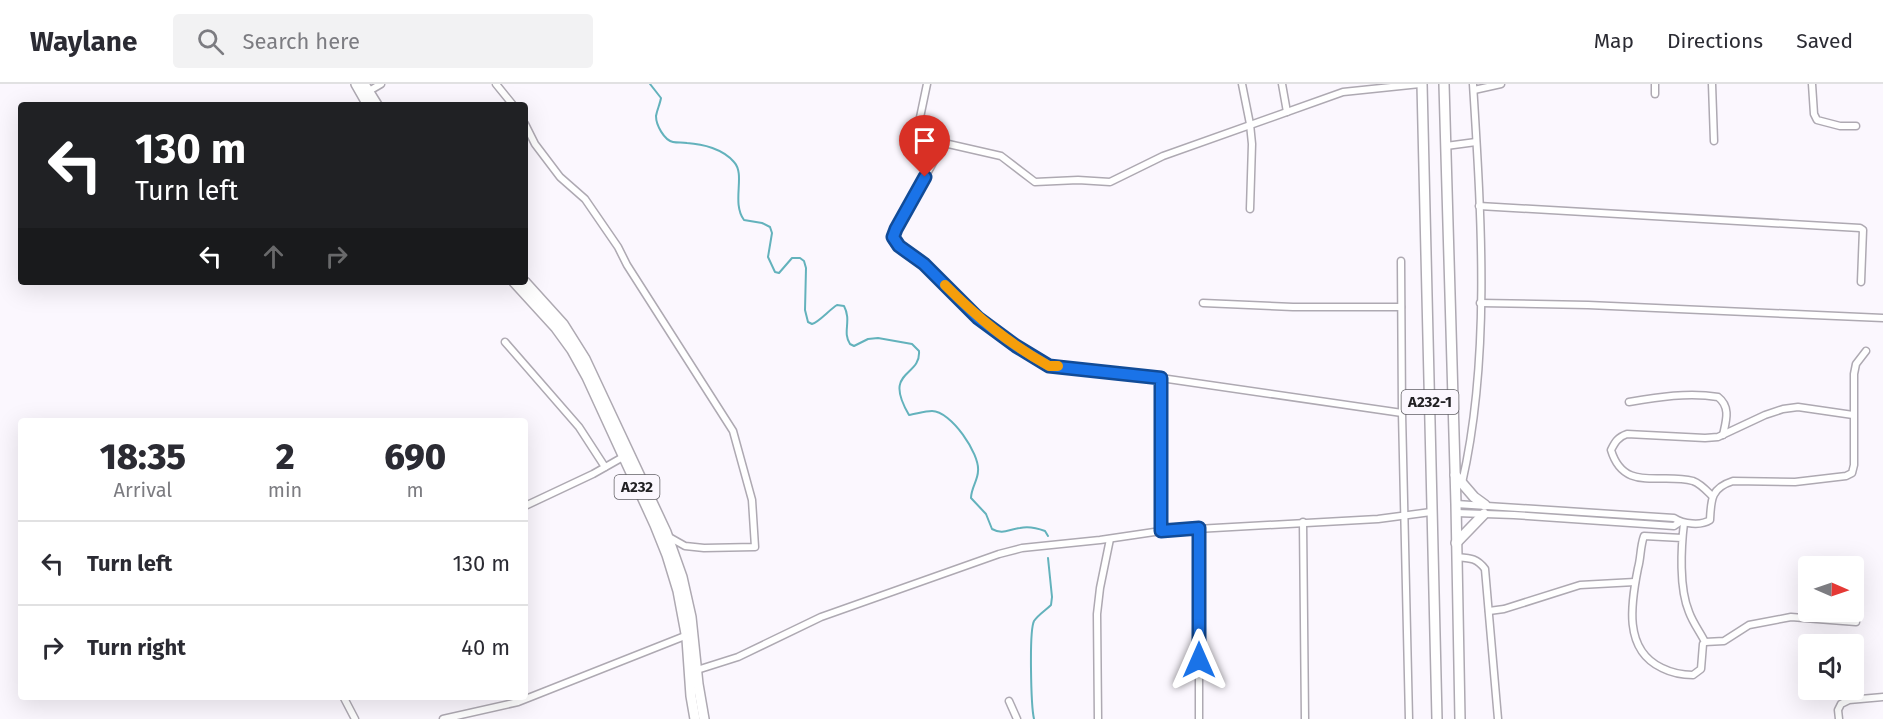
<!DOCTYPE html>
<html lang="en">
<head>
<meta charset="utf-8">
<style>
  :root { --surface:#fff; --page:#f2f2f3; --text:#2b2b33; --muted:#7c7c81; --line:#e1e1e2 }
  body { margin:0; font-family:"Fira Sans",sans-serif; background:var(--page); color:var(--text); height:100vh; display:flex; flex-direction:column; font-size:22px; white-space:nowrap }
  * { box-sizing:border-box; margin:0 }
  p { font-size:20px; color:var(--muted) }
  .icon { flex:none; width:33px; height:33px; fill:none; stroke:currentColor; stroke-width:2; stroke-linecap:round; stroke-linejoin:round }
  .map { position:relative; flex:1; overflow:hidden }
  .drawer { position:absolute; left:18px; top:334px; width:510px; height:282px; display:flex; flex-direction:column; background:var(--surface); border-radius:6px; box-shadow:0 6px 24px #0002 }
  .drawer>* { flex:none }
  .guide { position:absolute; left:18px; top:18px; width:510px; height:183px; border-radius:6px; box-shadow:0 6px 24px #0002; background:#202124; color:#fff; overflow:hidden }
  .needle { width:39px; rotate:92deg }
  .tools { position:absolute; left:1798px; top:472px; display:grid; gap:12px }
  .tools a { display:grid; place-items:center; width:66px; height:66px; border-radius:6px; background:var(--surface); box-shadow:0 6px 24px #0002; font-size:30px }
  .pin { position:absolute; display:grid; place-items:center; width:51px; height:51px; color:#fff; margin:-62px -26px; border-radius:50% 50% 50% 0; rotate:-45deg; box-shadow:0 0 6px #0007 }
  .pin .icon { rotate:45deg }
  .me { position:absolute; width:66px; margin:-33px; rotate:0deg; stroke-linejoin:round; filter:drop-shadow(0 0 4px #0008) }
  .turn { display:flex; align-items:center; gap:21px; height:126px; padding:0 18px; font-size:27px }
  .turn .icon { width:78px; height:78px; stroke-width:2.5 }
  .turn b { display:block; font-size:42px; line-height:51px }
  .lanes { display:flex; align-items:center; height:57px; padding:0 18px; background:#0003; justify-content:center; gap:30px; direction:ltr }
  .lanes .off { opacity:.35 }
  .eta { display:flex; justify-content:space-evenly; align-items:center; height:102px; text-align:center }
  .eta b { font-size:36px; font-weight:800; line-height:42px }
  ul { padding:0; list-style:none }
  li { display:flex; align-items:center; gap:18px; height:84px; padding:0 18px; border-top:2px solid var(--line) }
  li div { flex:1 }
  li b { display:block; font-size:22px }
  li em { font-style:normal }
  header { display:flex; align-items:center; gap:36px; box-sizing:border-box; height:84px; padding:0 30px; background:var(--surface); border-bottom:2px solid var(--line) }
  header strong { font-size:28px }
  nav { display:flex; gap:33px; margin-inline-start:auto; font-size:21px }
  .search { width:420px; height:54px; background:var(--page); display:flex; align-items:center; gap:15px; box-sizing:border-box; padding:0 21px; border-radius:6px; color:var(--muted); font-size:22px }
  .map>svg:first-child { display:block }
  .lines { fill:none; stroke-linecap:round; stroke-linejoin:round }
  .stream { stroke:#63b2bc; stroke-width:2 }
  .minor-casing { stroke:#aea9b2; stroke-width:9 }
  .primary-casing { stroke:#aea9b2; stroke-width:12 }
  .trunk-casing { stroke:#aea9b2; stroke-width:12 }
  .minor { stroke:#fff; stroke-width:6 }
  .primary { stroke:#fff; stroke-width:9 }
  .trunk { stroke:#fff; stroke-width:9 }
  .route-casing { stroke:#114b97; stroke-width:15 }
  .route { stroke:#1a73e8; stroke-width:10 }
  .slow { stroke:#f59e0b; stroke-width:10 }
  .labels { text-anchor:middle; stroke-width:5; stroke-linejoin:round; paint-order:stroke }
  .shield { fill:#fbf7fe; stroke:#626065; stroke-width:1.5 }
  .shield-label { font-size:15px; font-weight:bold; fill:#212023 }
</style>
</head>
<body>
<header>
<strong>Waylane</strong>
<div class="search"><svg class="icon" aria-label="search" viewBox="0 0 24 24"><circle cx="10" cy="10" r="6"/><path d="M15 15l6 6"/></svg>Search here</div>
<nav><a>Map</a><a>Directions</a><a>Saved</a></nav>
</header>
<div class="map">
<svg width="1883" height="635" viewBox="0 0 1883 635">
  <rect width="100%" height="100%" fill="#fbf7fe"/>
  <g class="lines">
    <g class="stream">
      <path d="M650 0 661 14C660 20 657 26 656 32 656 41 664 56 673 58 678 59 683 58 687 59 703 60 723 65 734 78 746 91 731 118 744 136L762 139 770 143 772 149 768 173 775 188 779 189 792 174H800L804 177 806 184 805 226 808 238 812 240C819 238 829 226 837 221L844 222C852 237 842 248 850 260L854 262 868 255 878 254 912 260 919 267C921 294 882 285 909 331 916 330 925 327 932 327 951 327 980 370 978 387 978 396 971 404 971 414L986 430 992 445C1003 451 1009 445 1020 444 1029 442 1037 444 1045 447L1048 452"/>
      <path d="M1034 635C1031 622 1029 547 1034 537 1038 531 1046 526 1051 521L1052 513 1048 474"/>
    </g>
    <defs>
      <g id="minor">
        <path d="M496 0 513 21"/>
        <path d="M927 0 918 43 922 48 944 59 1001 72 1035 98 1078 96 1110 98 1163 72 1343 8 1420 0"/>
        <path d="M1242 0 1250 40 1252 60 1250 125"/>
        <path d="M1282 0 1287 28"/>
        <path d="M1655 0V10"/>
        <path d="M1712 0 1714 57"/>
        <path d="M1812 0 1814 30 1817 36 1840 42H1856"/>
        <path d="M1474 6 1501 0"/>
        <path d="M369 7 381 0"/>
        <path d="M525 40 535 60 560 93 585 115 618 163 627 181 733 347 752 416 755 463 704 464 685 462 669 453"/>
        <path d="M944 59 896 145 893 153 899 162 924 180 978 234 1003 253 1049 282 1161 294 1402 329"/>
        <path d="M1446 62 1476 58"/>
        <path d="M1479 122 1860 144 1863 146 1861 198"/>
        <path d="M1401 177 1402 329 1409 635"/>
        <path d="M1203 219 1293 223H1401"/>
        <path d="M1480 219 1588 221 1883 234"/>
        <path d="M505 258 579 343 605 383"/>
        <path d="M1629 318C1658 313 1689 308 1718 313 1731 323 1726 337 1723 351"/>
        <path d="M1462 399C1491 273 1481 129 1473 0"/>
        <path d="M1712 412C1706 406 1701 400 1693 397 1660 388 1624 409 1611 366 1615 358 1618 353 1627 350L1705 354 1718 353 1765 331 1783 325 1798 323 1853 331"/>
        <path d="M1456 420 1674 434C1683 440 1701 442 1710 436 1711 415 1711 404 1733 397L1795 398 1846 392 1852 389 1854 381V290L1856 280 1866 267"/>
        <path d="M525 422 593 390 623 373"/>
        <path d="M1456 429 1514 431 1674 442 1680 438"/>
        <path d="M1303 438 1305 635"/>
        <path d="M1161 447V294"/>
        <path d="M1682 454 1644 452C1640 463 1641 474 1638 484 1631 519 1623 566 1662 584 1672 589 1683 591 1693 591L1701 585 1703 560 1705 558C1700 548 1693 539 1689 528 1679 504 1681 464 1684 439"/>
        <path d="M1457 473C1470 474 1477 474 1485 485L1498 635"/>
        <path d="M1489 527 1504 525 1580 501 1635 498"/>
        <path d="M1705 558 1724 557 1749 541 1791 533 1856 538"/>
        <path d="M697 586 738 573 821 533 999 470 1022 464 1100 456 1161 447 1378 435 1431 428"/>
        <path d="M344 614 355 635"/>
        <path d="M1009 617 1017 635"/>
        <path d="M443 635 518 618 690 550"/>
        <path d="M1098 635 1097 530 1100 504 1110 455"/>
        <path d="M1199 635V444"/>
        <path d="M1839 635 1838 626 1841 620 1849 616 1883 613"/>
      </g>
      <g id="primary">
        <path d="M356 0 368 21"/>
        <path d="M364 0 377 21"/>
        <path d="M514 198 556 244 572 266 587 293 655 441 667 471 678 507 687 555 691 612 695 635"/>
        <path d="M525 198 563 240 585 275 666 448 682 493 691 533 698 600 704 635"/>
      </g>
      <g id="trunk">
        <path d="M1422 0 1437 635"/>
        <path d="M1444 0 1456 420 1460 635"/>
        <path d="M1455 391 1474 413 1485 421"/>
        <path d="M1456 459 1484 430"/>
      </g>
    </defs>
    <use href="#minor" class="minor-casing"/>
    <use href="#primary" class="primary-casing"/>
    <use href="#trunk" class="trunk-casing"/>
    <use href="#minor" class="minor"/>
    <use href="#primary" class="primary"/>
    <use href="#trunk" class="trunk"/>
  </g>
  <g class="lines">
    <defs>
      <path id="route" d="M925 93 896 145 893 153 899 162 924 180 978 234 1016 262 1049 282 1161 294V447L1199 444V576"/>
    </defs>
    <use href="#route" class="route-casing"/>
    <use href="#route" class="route"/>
    <path class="slow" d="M945 201C978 234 1008 259 1049 282H1058"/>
  </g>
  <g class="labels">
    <g class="shield">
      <rect x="1401.5" y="306" width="57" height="24" rx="4.5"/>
      <rect x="614.5" y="391" width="45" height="24" rx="4.5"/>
    </g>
    <g class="shield-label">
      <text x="1430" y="323">A232-1</text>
      <text x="637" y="408">A232</text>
    </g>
  </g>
</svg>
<div class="tools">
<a><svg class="needle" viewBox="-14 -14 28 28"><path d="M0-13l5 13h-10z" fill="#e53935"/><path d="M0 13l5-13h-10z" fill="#7c7c81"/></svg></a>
<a><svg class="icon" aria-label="sound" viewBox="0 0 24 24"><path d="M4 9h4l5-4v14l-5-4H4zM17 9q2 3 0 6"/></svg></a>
</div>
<div class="pin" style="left:925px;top:93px;background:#d93025"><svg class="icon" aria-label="arrive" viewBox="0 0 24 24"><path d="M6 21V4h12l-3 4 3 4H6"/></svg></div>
<svg class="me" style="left:1199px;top:576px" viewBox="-20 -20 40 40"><path d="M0-17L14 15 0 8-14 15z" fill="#1a73e8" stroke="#fff" stroke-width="4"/></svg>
<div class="guide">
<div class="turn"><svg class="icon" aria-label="left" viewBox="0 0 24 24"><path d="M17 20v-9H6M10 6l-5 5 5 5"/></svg><div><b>130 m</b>Turn left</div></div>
<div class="lanes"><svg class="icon" aria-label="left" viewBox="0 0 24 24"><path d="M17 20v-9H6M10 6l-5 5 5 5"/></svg><svg class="icon off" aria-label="ahead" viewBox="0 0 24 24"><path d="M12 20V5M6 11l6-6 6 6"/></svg><svg class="icon off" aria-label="right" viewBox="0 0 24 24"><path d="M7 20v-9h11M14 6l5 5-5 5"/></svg></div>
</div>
<section class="drawer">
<div class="eta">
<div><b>18:35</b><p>Arrival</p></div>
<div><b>2</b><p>min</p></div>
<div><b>690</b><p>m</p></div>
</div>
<ul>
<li><svg class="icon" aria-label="left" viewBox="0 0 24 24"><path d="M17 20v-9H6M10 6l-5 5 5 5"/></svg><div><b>Turn left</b></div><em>130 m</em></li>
<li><svg class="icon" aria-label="right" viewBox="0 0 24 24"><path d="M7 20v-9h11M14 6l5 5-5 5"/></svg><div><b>Turn right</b></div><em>40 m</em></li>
</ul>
</section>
</div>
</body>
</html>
